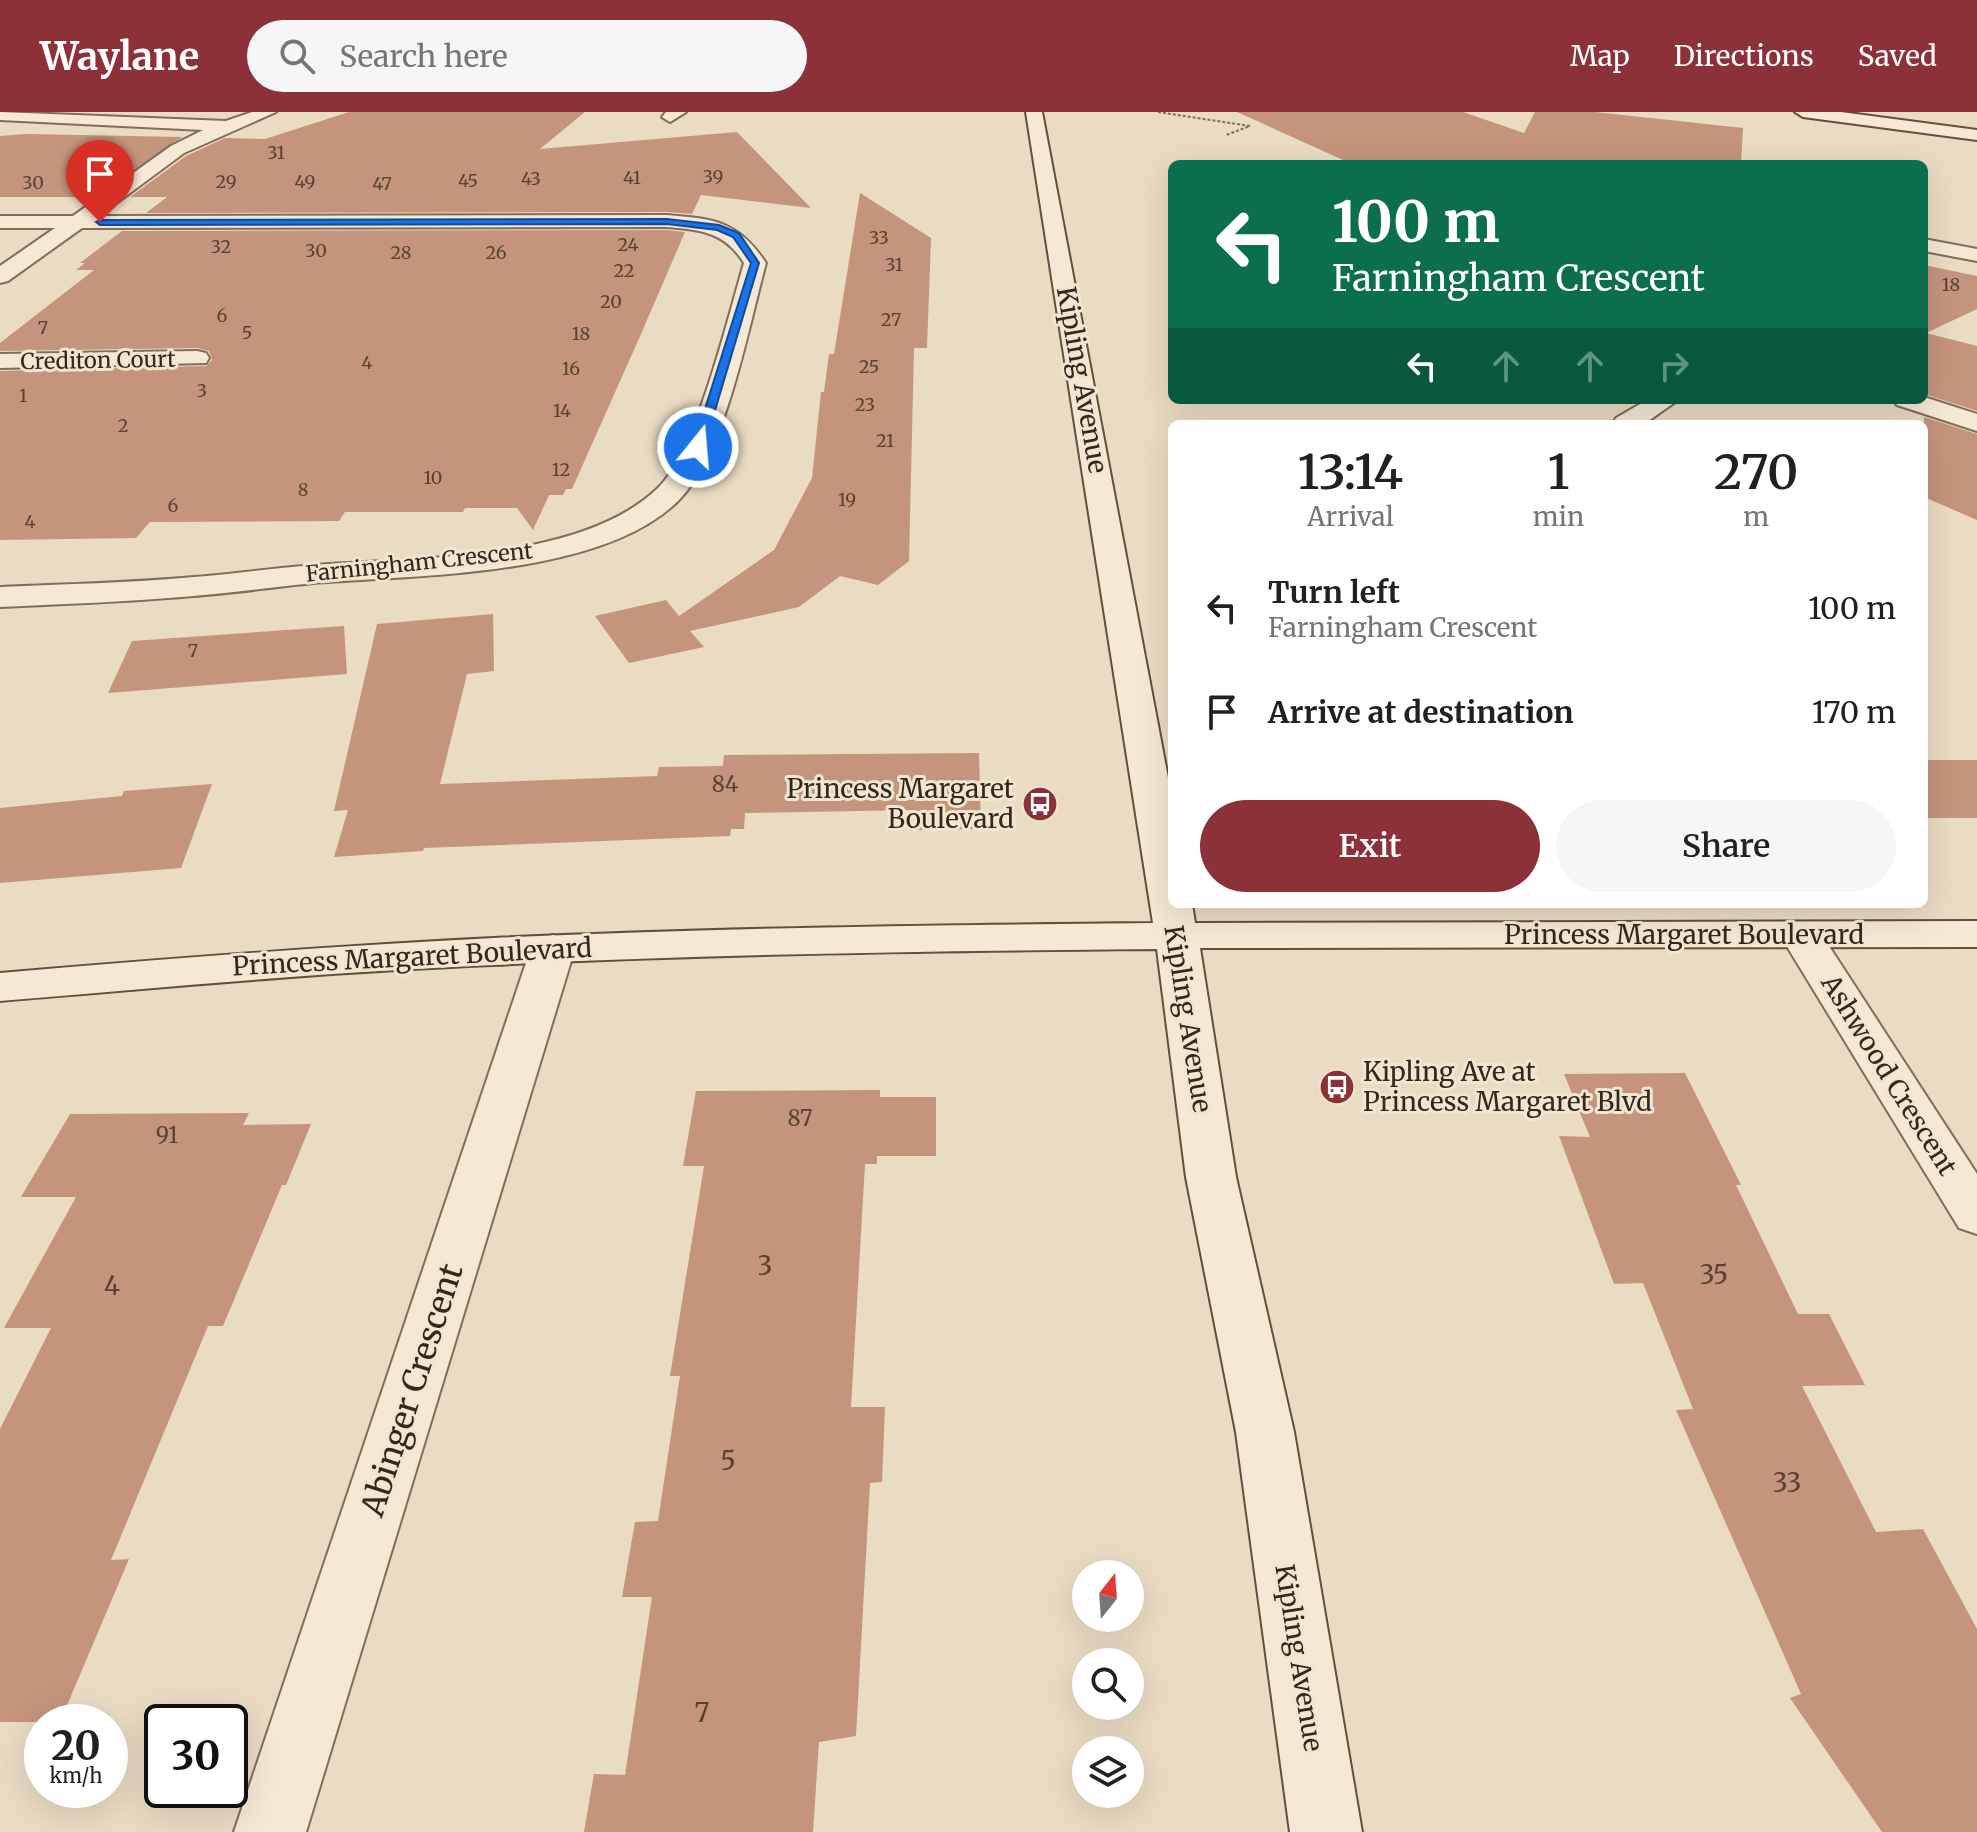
<!DOCTYPE html>
<html lang="en">
<head>
<meta charset="utf-8">
<style>
  :root { --surface:#fff; --page:#f6f6f6; --text:#202124; --muted:#757577; --accent:#8c3138 }
  body { margin:0; font-family:Merriweather,serif; background:var(--page); color:var(--text); height:100vh; display:flex; flex-direction:column; font-size:30px; white-space:nowrap }
  * { box-sizing:border-box; margin:0 }
  p { font-size:26px; color:var(--muted) }
  .icon { flex:none; width:44px; height:44px; fill:none; stroke:currentColor; stroke-width:2; stroke-linecap:round; stroke-linejoin:round }
  .map { position:relative; flex:1; overflow:hidden }
  .side { position:absolute; left:1168px; top:308px; width:760px; height:488px; display:flex; flex-direction:column; background:var(--surface); border-radius:12px; box-shadow:0 8px 32px #0002 }
  .side>* { flex:none }
  .top-card { position:absolute; left:1168px; top:48px; width:760px; height:244px; border-radius:12px; box-shadow:0 8px 32px #0002; background:#0b6e4f; color:#fff; overflow:hidden }
  .needle { width:52px; rotate:17deg }
  .fabs { position:absolute; left:1072px; top:1448px; display:grid; gap:16px }
  .fabs a { display:grid; place-items:center; width:72px; height:72px; border-radius:50%; background:var(--surface); box-shadow:0 8px 32px #0002; font-size:40px }
  .speed { position:absolute; left:24px; top:1592px; display:flex; gap:16px; font-size:40px; font-weight:700; text-align:center }
  .speed>* { display:grid; place-content:center; width:104px; height:104px; border-radius:50%; background:var(--surface); box-shadow:0 8px 32px #0002; line-height:1 }
  .speed small { font-size:20px; font-weight:400 }
  .speed .limit { border:4px solid #111; border-radius:12px; background:#fff; color:#111 }
  .pin { position:absolute; display:grid; place-items:center; width:68px; height:68px; color:#fff; margin:-82px -34px; border-radius:50% 50% 50% 0; rotate:-45deg; box-shadow:0 0 8px #0007 }
  .pin .icon { rotate:45deg }
  .me { position:absolute; width:88px; margin:-44px; rotate:17deg; stroke-linejoin:round; filter:drop-shadow(0 0 6px #0008) }
  .turn { display:flex; align-items:center; gap:28px; height:168px; padding:0 32px; font-size:36px }
  .turn .icon { width:104px; height:104px; stroke-width:2.5 }
  .turn b { display:block; font-size:56px; line-height:68px }
  .lanes { display:flex; align-items:center; height:76px; padding:0 32px; background:#0003; justify-content:center; gap:40px; direction:ltr }
  .lanes .off { opacity:.35 }
  .eta { display:flex; justify-content:space-evenly; align-items:center; height:136px; text-align:center }
  .eta b { font-size:48px; font-weight:600; line-height:56px }
  .action { display:flex; gap:16px; margin-top:auto; padding:16px 32px }
  .action a { flex:1; height:92px; border-radius:48px; background:var(--accent); color:#fff; font-size:32px; font-weight:600; line-height:92px; text-align:center }
  .action a+a { background:var(--page); color:var(--text) }
  ul { padding:0; list-style:none }
  li { display:flex; align-items:center; gap:24px; height:104px; padding:0 32px }
  li div { flex:1 }
  li b { display:block; font-size:30px }
  li em { font-style:normal }
  header { display:flex; align-items:center; gap:48px; box-sizing:border-box; height:112px; padding:0 40px; background:var(--accent); color:#fff }
  header strong { font-size:38px }
  nav { display:flex; gap:44px; margin-inline-start:auto; font-size:28px }
  .search { width:560px; height:72px; background:var(--page); display:flex; align-items:center; gap:20px; box-sizing:border-box; padding:0 28px; border-radius:44px; color:var(--muted); font-size:30px }
  .map>svg:first-child { display:block }
  .building { fill:#c5947c }
  .lines { fill:none; stroke-linecap:round; stroke-linejoin:round }
  .street-casing { stroke:#826d5b; stroke-width:4 }
  .secondary-casing { stroke:#644e3e; stroke-width:4 }
  .path { stroke:#826d5b; stroke-width:2; stroke-dasharray:3 2; stroke-linecap:butt }
  .street { fill:#f5e9d5; fill-rule:evenodd }
  .secondary { fill:#f5e9d5; fill-rule:evenodd }
  .route { fill:#1a73e8; stroke:#114b97; stroke-width:2 }
  .labels { text-anchor:middle; stroke-width:6; stroke-linejoin:round; paint-order:stroke }
  .far-number-label { font-size:18px; fill:#584236 }
  .far-street-label { font-size:22px; fill:#33271e; stroke:#f2e6d1 }
  .number-label { font-size:22px; fill:#584236 }
  .street-label { font-size:26px; fill:#33271e; stroke:#f2e6d1 }
  .poi-label { font-size:26px; fill:#33271e; stroke:#f2e6d1; text-anchor:end }
  .near-number-label { font-size:26px; fill:#584236 }
  .near-street-label { font-size:32px; fill:#33271e; stroke:#f2e6d1 }
</style>
</head>
<body>
<header>
<strong>Waylane</strong>
<div class="search"><svg class="icon" aria-label="search" viewBox="0 0 24 24"><circle cx="10" cy="10" r="6"/><path d="M15 15l6 6"/></svg>Search here</div>
<nav><a>Map</a><a>Directions</a><a>Saved</a></nav>
</header>
<div class="map">
<svg width="1977" height="1720" viewBox="0 0 1977 1720">
  <rect width="100%" height="100%" fill="#eadbc3"/>
  <g class="building">
    <path d="M349 0H585L540 37 737 20 811 96 701 83 692 102 667 100 146 101 167 85H130L186 44 225 26 265 27Z"/>
    <path d="M1237 0H1463L1524 21 1535 0H1595L1743 16 1741 52H1352Z"/>
    <path d="M27 22 182 25 95 85H0V24Z"/>
    <path d="M860 81 931 126 927 236H914L909 449 878 473 840 464 799 495 690 519 704 535 629 551 595 504 666 488 679 504 774 438 812 366 821 280H824L829 242H834Z"/>
    <path d="M667 118 685 120 641 222 572 377H566L563 383H549L533 418 517 396H465L463 400H345L339 409 150 410 136 426 0 428V259L206 254 212 248 209 239 197 236 0 239V231L94 158H76L85 151H80L122 119Z"/>
    <path d="M1924 153 1977 164V197L1926 221 1977 234V299L1924 282Z"/>
    <path d="M1924 305 1977 322V408L1924 385Z"/>
    <path d="M493 502 494 559 467 562 440 672 657 664 659 655 723 654 724 643 979 641 981 717 915 718V698L745 701 744 717H731L730 724 424 736 423 739 334 745 348 698 334 699 377 512Z"/>
    <path d="M344 514 347 562 108 581 132 529Z"/>
    <rect x="1924" y="648" width="53" height="58"/>
    <path d="M212 672 181 756 0 771V696L122 684 124 679Z"/>
    <path d="M1685 961 1741 1073H1736L1798 1202H1829L1865 1273 1802 1274 1876 1420 1923 1417 1977 1517V1720H1882L1790 1586 1801 1582 1676 1298 1693 1297 1643 1171 1614 1172 1559 1024 1590 1025 1564 962Z"/>
    <path d="M880 978V985H936V1044H877V1052H865L851 1295H885L882 1370 870 1371 856 1624 819 1630 813 1720H584L594 1662 625 1663 652 1485H622L635 1410 658 1409 680 1264H670L704 1054H683L696 979Z"/>
    <path d="M249 1001 243 1013 311 1012 286 1073H282L223 1214H208L111 1448 129 1447 60 1610H0V1317L51 1216H4L76 1085H21L70 1002Z"/>
  </g>
  <g class="lines">
    <defs>
      <g id="street">
        <path d="M0 0 226 9 252 0H276L184 41 99 104 667 103C715 107 738 109 766 151 748 216 726 340 679 388 603 465 416 463 314 471 274 475 234 481 193 484 129 490 64 492 0 495V475C65 472 129 471 194 465 234 462 274 456 315 453 416 445 581 450 658 376 696 340 728 205 744 151 725 120 701 118 667 115L82 116 8 169 0 171V154L55 116H0V104H73L171 34 203 18 0 8Z"/>
        <path d="M666 0H686L670 10 662 5Z"/>
        <path d="M1924 127 1977 137V149L1924 139Z"/>
        <path d="M197 239 206 241 209 246 206 251 0 256V242Z"/>
        <path d="M1924 285 1977 302V319L1897 293 1893 288H1924Z"/>
        <path d="M1647 288H1678L1644 312H1612L1616 306Z"/>
        <path d="M1801 810 1816 814 1977 1062V1122L1959 1116 1780 823 1786 814Z"/>
        <path d="M553 823 568 827 575 836 306 1720H234L531 836 538 827Z"/>
      </g>
      <g id="secondary">
        <path d="M1026 0H1042L1172 687V792H1192L1195 811 1977 809V835L1200 836 1236 1065 1294 1320 1362 1720H1290L1236 1320 1186 1065 1157 837C936 839 714 842 493 853 329 860 164 875 0 889V861C165 847 329 834 494 826 714 816 933 813 1153 811Z"/>
        <path d="M1795 0H1841L1977 18V28L1803 5Z"/>
      </g>
    </defs>
    <use href="#street" class="street-casing"/>
    <use href="#secondary" class="secondary-casing"/>
    <path class="path" d="M1158 0 1250 14 1226 23"/>
    <use href="#street" class="street"/>
    <use href="#secondary" class="secondary"/>
  </g>
  <path class="route" d="M667 107 719 113 739 121 759 151 704 335 698 338 693 335 751 151 733 125 717 118 667 112 100 113 96 110 100 108Z"/>
  <defs>
    <symbol id="bus-disc" viewBox="-11 -11 22 22"><circle r="9.5" fill="#8c3138" stroke="#f2e6d1"/><path d="M-5-6H5V4H4V6H2V4H-2V6H-4V4H-5ZM-3.5-4V0h7V-4ZM-3.5 1.2v1.5H-2V1.2ZM2 1.2v1.5H3.5V1.2Z" fill="#fff"/></symbol>
  </defs>
  <g fill-rule="evenodd">
    <use href="#bus-disc" x="1020" y="672" width="40" height="40"/>
    <use href="#bus-disc" x="1317" y="955" width="40" height="40"/>
  </g>
  <g class="labels">
    <g class="far-number-label">
      <text x="276" y="47">31</text>
      <text x="713" y="71">39</text>
      <text x="632" y="72">41</text>
      <text x="531" y="73">43</text>
      <text x="468" y="75">45</text>
      <text x="226" y="76">29</text>
      <text x="305" y="76">49</text>
      <text x="33" y="77">30</text>
      <text x="382" y="78">47</text>
      <text x="879" y="132">33</text>
      <text x="628" y="139">24</text>
      <text x="221" y="141">32</text>
      <text x="316" y="145">30</text>
      <text x="401" y="147">28</text>
      <text x="496" y="147">26</text>
      <text x="894" y="159">31</text>
      <text x="624" y="165">22</text>
      <text x="1951" y="179">18</text>
      <text x="611" y="196">20</text>
      <text x="222" y="210">6</text>
      <text x="891" y="214">27</text>
      <text x="43" y="222">7</text>
      <text x="247" y="227">5</text>
      <text x="581" y="228">18</text>
      <text x="367" y="257">4</text>
      <text x="869" y="261">25</text>
      <text x="571" y="263">16</text>
      <text x="202" y="285">3</text>
      <text x="23" y="290">1</text>
      <text x="865" y="299">23</text>
      <text x="562" y="305">14</text>
      <text x="123" y="320">2</text>
      <text x="885" y="335">21</text>
      <text x="561" y="364">12</text>
      <text x="433" y="372">10</text>
      <text x="303" y="384">8</text>
      <text x="847" y="394">19</text>
      <text x="173" y="400">6</text>
      <text x="30" y="416">4</text>
      <text x="193" y="545">7</text>
    </g>
    <g class="far-street-label">
      <text transform="translate(98 248) rotate(-1)" y="8">Crediton Court</text>
      <text transform="translate(419 450) rotate(-6)" y="8">Farningham Crescent</text>
    </g>
    <g class="number-label">
      <text x="725" y="680">84</text>
      <text x="800" y="1014">87</text>
      <text x="167" y="1031">91</text>
    </g>
    <g class="street-label">
      <text transform="translate(1082 268) rotate(80)" y="9">Kipling Avenue</text>
      <text x="1684" y="832">Princess Margaret Boulevard</text>
      <text transform="translate(412 845) rotate(-3)" y="9">Princess Margaret Boulevard</text>
      <text transform="translate(1188 907) rotate(81)" y="9">Kipling Avenue</text>
      <text transform="translate(1889 963) rotate(58)" y="9">Ashwood Crescent</text>
      <text transform="translate(1299 1546) rotate(81)" y="9">Kipling Avenue</text>
    </g>
    <g class="poi-label">
      <text x="1014" y="686">Princess Margaret<tspan x="1014" dy="30">Boulevard</tspan></text>
      <text x="1363" y="969" text-anchor="start">Kipling Ave at<tspan x="1363" dy="30">Princess Margaret Blvd</tspan></text>
    </g>
    <g class="near-number-label">
      <text x="765" y="1163">3</text>
      <text x="1714" y="1172">35</text>
      <text x="112" y="1183">4</text>
      <text x="728" y="1358">5</text>
      <text x="1787" y="1380">33</text>
      <text x="702" y="1610">7</text>
    </g>
    <g class="near-street-label">
      <text transform="translate(412 1278) rotate(-72)" y="11">Abinger Crescent</text>
    </g>
  </g>
</svg>
<div class="fabs">
<a><svg class="needle" viewBox="-14 -14 28 28"><path d="M0-13l5 13h-10z" fill="#e53935"/><path d="M0 13l5-13h-10z" fill="#757577"/></svg></a>
<a><svg class="icon" aria-label="search" viewBox="0 0 24 24"><circle cx="10" cy="10" r="6"/><path d="M15 15l6 6"/></svg></a>
<a><svg class="icon" aria-label="layers" viewBox="0 0 24 24"><path d="M12 4l9 5-9 5-9-5zM3 14l9 5 9-5"/></svg></a>
</div>
<div class="speed"><div>20<small>km/h</small></div><div class="limit">30</div></div>
<div class="pin" style="left:100px;top:110px;background:#d93025"><svg class="icon" aria-label="arrive" viewBox="0 0 24 24"><path d="M6 21V4h12l-3 4 3 4H6"/></svg></div>
<svg class="me" style="left:698px;top:335px" viewBox="-20 -20 40 40"><circle r="17" fill="#1a73e8" stroke="#fff" stroke-width="3"/><path d="M0-11L8 9 0 5-8 9z" fill="#fff"/></svg>
<div class="top-card">
<div class="turn"><svg class="icon" aria-label="left" viewBox="0 0 24 24"><path d="M17 20v-9H6M10 6l-5 5 5 5"/></svg><div><b>100 m</b>Farningham Crescent</div></div>
<div class="lanes"><svg class="icon" aria-label="left" viewBox="0 0 24 24"><path d="M17 20v-9H6M10 6l-5 5 5 5"/></svg><svg class="icon off" aria-label="ahead" viewBox="0 0 24 24"><path d="M12 20V5M6 11l6-6 6 6"/></svg><svg class="icon off" aria-label="ahead" viewBox="0 0 24 24"><path d="M12 20V5M6 11l6-6 6 6"/></svg><svg class="icon off" aria-label="right" viewBox="0 0 24 24"><path d="M7 20v-9h11M14 6l5 5-5 5"/></svg></div>
</div>
<section class="side">
<div class="eta">
<div><b>13:14</b><p>Arrival</p></div>
<div><b>1</b><p>min</p></div>
<div><b>270</b><p>m</p></div>
</div>
<ul>
<li><svg class="icon" aria-label="left" viewBox="0 0 24 24"><path d="M17 20v-9H6M10 6l-5 5 5 5"/></svg><div><b>Turn left</b><p>Farningham Crescent</p></div><em>100 m</em></li>
<li><svg class="icon" aria-label="arrive" viewBox="0 0 24 24"><path d="M6 21V4h12l-3 4 3 4H6"/></svg><div><b>Arrive at destination</b></div><em>170 m</em></li>
</ul>
<div class="action"><a>Exit</a><a>Share</a></div>
</section>
</div>
</body>
</html>
